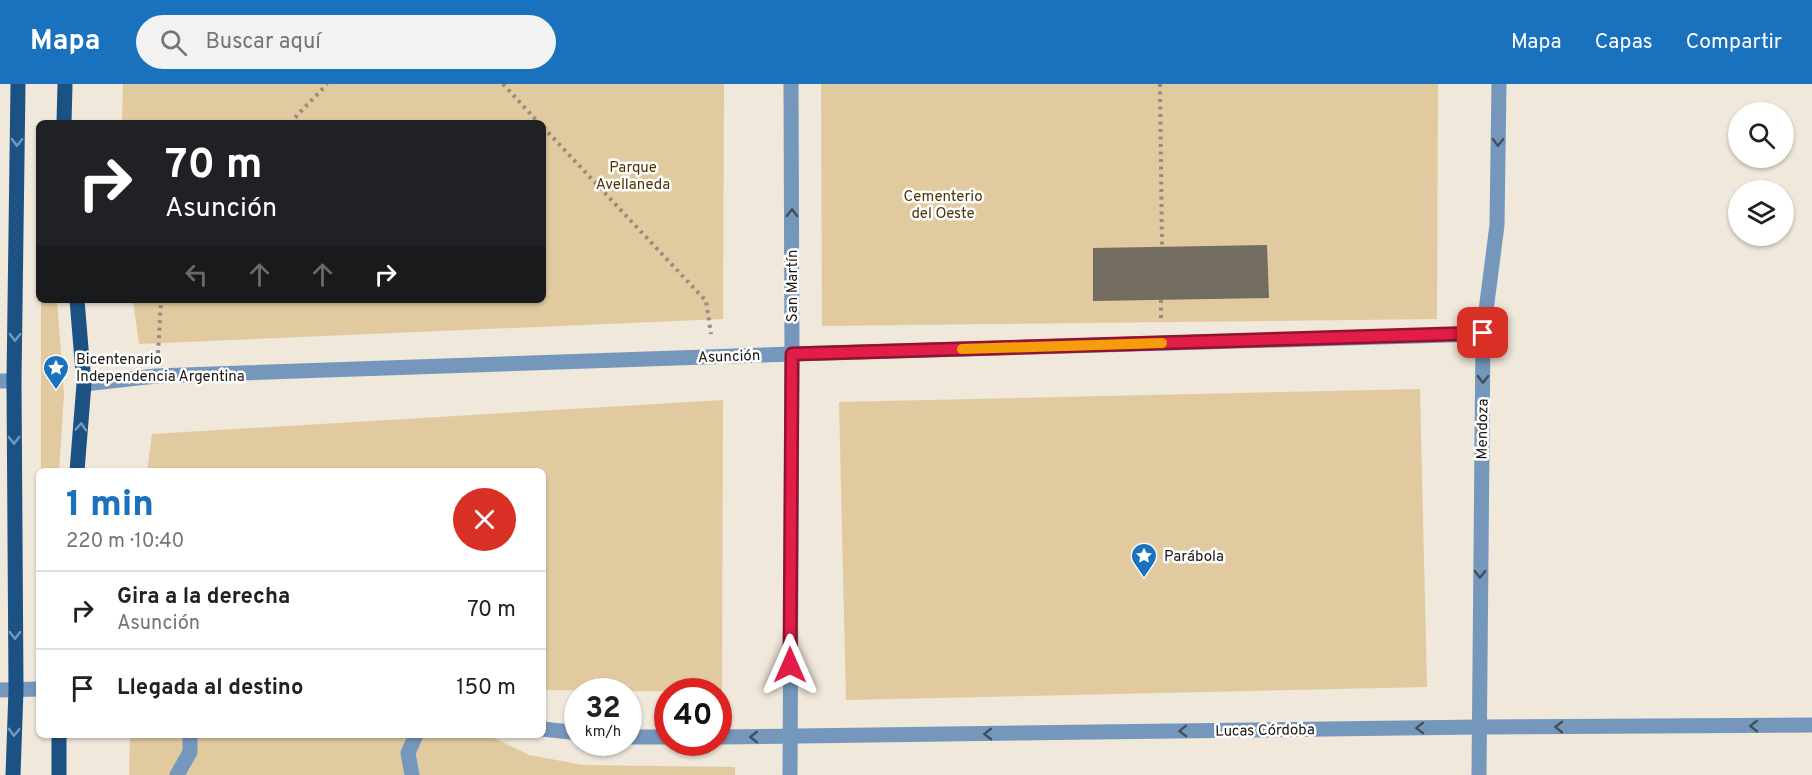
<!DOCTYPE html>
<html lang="es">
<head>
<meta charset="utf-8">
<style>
  :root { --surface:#fff; --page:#f2f2f2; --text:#202124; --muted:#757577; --line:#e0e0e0; --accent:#1a71be }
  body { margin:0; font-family:Overpass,sans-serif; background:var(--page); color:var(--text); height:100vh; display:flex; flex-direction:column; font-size:22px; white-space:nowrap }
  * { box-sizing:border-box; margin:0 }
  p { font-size:20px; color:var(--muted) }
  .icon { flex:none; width:33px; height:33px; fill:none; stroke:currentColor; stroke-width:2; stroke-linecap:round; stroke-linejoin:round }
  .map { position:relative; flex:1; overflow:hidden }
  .details { position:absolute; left:36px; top:384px; width:510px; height:270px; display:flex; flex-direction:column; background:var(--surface); border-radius:9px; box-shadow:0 2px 4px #0004 }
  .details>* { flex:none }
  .top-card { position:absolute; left:36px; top:36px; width:510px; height:183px; border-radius:9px; box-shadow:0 2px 4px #0004; background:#202124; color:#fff; overflow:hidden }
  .tools { position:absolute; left:1728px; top:18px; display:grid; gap:12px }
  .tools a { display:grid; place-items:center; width:66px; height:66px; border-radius:50%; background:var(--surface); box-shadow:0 2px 4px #0004; font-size:30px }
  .speed { position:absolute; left:564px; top:594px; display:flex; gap:12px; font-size:30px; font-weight:700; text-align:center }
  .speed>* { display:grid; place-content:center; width:78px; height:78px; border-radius:50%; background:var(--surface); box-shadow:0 2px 4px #0004; line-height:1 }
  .speed small { font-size:15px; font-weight:400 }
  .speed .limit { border:9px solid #d22; background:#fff; color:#111 }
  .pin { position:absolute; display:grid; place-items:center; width:51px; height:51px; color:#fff; margin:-26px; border-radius:12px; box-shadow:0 3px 9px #0006 }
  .me { position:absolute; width:66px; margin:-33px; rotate:0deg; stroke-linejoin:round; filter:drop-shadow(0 0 4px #0008) }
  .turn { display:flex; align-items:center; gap:21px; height:126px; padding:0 30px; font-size:27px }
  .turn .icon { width:78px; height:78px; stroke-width:2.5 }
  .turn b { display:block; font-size:42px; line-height:51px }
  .lanes { display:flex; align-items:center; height:57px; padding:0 30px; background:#0003; justify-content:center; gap:30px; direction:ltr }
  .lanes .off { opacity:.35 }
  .round { display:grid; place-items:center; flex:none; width:63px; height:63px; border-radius:32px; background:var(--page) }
  .summary { display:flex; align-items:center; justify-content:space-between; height:102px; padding:0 30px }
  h1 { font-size:36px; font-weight:800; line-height:45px; color:var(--accent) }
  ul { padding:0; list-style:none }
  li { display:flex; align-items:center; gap:18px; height:78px; padding:0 30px; border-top:2px solid var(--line) }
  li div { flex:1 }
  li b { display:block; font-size:22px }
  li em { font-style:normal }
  header { display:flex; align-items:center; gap:36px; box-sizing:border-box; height:84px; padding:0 30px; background:var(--accent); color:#fff }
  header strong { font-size:28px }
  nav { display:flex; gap:33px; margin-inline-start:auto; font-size:21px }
  .search { width:420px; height:54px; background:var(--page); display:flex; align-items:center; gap:15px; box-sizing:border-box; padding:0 21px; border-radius:33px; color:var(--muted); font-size:22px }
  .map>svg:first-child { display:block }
  .green { fill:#e2caa0 }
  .building { fill:#726c61 }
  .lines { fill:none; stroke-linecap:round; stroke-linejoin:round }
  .path { stroke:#928d84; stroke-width:4; stroke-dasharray:3 4.5; stroke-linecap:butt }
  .minor { stroke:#7597bc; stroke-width:15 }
  .major { stroke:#1c5184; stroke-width:15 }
  .oneway { stroke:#7797b5 }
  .oneway2 { stroke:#42505e }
  .route-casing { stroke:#92132f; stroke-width:15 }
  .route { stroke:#e11d48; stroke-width:10 }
  .slow { stroke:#f59e0b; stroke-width:10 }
  .labels { text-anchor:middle; stroke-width:5; stroke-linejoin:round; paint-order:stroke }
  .park-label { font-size:15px; fill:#4b3400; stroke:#fff }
  .street-label { font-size:15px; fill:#181612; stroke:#fff }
  .poi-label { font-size:15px; fill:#181612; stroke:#fff; text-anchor:start }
</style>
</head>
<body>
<header>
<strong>Mapa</strong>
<div class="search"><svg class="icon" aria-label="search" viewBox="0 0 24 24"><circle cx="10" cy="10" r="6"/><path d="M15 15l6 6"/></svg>Buscar aquí</div>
<nav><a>Mapa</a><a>Capas</a><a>Compartir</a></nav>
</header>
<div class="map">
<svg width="1812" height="691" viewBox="0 0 1812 691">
  <rect width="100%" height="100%" fill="#efe8db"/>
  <g class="green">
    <path d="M123 0H724L723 235 139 260 133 216H543V39H122Z"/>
    <path d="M821 0H1438L1437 235 822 242Z"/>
    <path d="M41 216H57L64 311 59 387H41Z"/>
    <path d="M1420 305 1427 603 846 616 839 318Z"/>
    <path d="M723 316 722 608 543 606V387H147L152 350Z"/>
    <path d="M154 651H488L529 671 583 681 735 683V691H129L130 652Z"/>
  </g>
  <path class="building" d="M1267 161 1269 214 1093 217V164Z"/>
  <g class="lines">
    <g class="path">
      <path d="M503 0 539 39"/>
      <path d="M1160 0 1162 163"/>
      <path d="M290 39 327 0"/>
      <path d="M543 43 706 217 711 250"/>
      <path d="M1161 216V237"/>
      <path d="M158 269 161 216"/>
    </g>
    <g class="minor">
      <path d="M0 297H14"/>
      <path d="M84 300 156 292 792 270 1483 250"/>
      <path d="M0 606 39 605"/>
      <path d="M543 645 578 649"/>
      <path d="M628 653H668"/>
      <path d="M718 653 1479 643 1812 641"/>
      <path d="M177 691 190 668V651"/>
      <path d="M412 691 408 669 416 651"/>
      <path d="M790 691 792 270 791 0"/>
      <path d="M1479 691 1483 250 1497 141 1499 0"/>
    </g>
    <g class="major">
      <path d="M64 39 65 0"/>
      <path d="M77 216 84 300 77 387"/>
      <path d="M13 691 16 606 14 297 18 0"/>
      <path d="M59 691V651"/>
    </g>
  </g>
  <defs><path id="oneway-chevron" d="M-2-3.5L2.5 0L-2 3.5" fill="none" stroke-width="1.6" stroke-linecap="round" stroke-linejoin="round" transform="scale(1.5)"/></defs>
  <g class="oneway">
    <use href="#oneway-chevron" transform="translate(17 58) rotate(91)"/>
    <use href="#oneway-chevron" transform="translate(15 253) rotate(91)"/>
    <use href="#oneway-chevron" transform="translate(81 343) rotate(-86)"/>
    <use href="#oneway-chevron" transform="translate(14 356) rotate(90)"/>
    <use href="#oneway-chevron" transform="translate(15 551) rotate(90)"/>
    <use href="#oneway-chevron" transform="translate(14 648) rotate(92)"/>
  </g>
  <g class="oneway2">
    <use href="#oneway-chevron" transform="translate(1498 58) rotate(91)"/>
    <use href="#oneway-chevron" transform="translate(792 129) rotate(-90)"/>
    <use href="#oneway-chevron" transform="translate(1483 295) rotate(91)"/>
    <use href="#oneway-chevron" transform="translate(1480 490) rotate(91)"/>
    <use href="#oneway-chevron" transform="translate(1754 642) rotate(180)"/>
    <use href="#oneway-chevron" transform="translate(1559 643) rotate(180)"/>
    <use href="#oneway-chevron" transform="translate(1420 644) rotate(179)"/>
    <use href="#oneway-chevron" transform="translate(1183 647) rotate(179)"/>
    <use href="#oneway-chevron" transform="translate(988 650) rotate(179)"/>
    <use href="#oneway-chevron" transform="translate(754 653) rotate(-180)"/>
  </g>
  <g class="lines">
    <defs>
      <path id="route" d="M790 581 792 270 1483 249"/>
    </defs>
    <use href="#route" class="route-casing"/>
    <use href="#route" class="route"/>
    <path class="slow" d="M962 265 1162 259"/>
  </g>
  <defs>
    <symbol id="sight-pin" viewBox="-11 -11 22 30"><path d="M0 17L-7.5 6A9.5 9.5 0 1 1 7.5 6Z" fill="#1a71be" stroke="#fff"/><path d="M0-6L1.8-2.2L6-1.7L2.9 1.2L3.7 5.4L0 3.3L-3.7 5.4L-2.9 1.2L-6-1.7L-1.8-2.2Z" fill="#fff"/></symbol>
  </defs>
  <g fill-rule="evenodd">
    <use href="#sight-pin" x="41" y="269" width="30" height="40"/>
    <use href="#sight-pin" x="1129" y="457" width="30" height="40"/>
  </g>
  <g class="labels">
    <g class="park-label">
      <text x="633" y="88">Parque<tspan x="633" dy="17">Avellaneda</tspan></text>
      <text x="943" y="117">Cementerio<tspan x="943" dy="17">del Oeste</tspan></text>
    </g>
    <g class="street-label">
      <text transform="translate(792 202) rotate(-90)" y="5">San Martín</text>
      <text transform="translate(729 272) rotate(-2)" y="5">Asunción</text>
      <text transform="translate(1482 345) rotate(-89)" y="5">Mendoza</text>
      <text transform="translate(1265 646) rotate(-1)" y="5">Lucas Córdoba</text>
    </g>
    <g class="poi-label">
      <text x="76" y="280">Bicentenario<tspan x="76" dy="17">Independencia Argentina</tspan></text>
      <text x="1164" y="477">Parábola</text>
    </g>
  </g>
</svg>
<div class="tools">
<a><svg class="icon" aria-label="search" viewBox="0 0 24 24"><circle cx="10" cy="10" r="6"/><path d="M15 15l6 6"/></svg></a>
<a><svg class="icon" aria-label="layers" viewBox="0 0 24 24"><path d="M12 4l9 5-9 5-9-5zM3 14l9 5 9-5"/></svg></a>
</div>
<div class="speed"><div>32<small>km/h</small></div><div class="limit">40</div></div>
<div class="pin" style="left:1483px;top:249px;background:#d93025"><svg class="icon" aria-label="arrive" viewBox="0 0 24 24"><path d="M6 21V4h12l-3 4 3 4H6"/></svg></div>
<svg class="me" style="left:790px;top:581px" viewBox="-20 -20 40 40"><path d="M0-17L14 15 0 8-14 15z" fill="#e11d48" stroke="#fff" stroke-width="4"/></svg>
<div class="top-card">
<div class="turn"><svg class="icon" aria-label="right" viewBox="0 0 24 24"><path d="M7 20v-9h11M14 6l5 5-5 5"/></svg><div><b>70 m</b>Asunción</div></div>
<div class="lanes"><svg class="icon off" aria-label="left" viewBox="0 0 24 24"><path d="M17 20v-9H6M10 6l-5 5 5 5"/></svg><svg class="icon off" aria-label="ahead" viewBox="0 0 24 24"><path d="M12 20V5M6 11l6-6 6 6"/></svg><svg class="icon off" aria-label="ahead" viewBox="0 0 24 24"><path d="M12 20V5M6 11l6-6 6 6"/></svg><svg class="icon" aria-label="right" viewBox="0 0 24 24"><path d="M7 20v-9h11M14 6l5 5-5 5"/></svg></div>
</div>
<section class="details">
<div class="summary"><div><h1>1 min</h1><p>220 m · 10:40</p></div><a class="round" style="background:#d93025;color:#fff"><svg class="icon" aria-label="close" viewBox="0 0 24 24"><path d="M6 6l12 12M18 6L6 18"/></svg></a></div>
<ul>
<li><svg class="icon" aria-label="right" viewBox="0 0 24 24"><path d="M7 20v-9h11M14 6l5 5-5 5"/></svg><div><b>Gira a la derecha</b><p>Asunción</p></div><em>70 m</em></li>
<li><svg class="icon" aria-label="arrive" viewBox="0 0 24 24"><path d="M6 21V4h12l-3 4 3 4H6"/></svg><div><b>Llegada al destino</b></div><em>150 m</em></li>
</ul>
</section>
</div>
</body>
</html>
